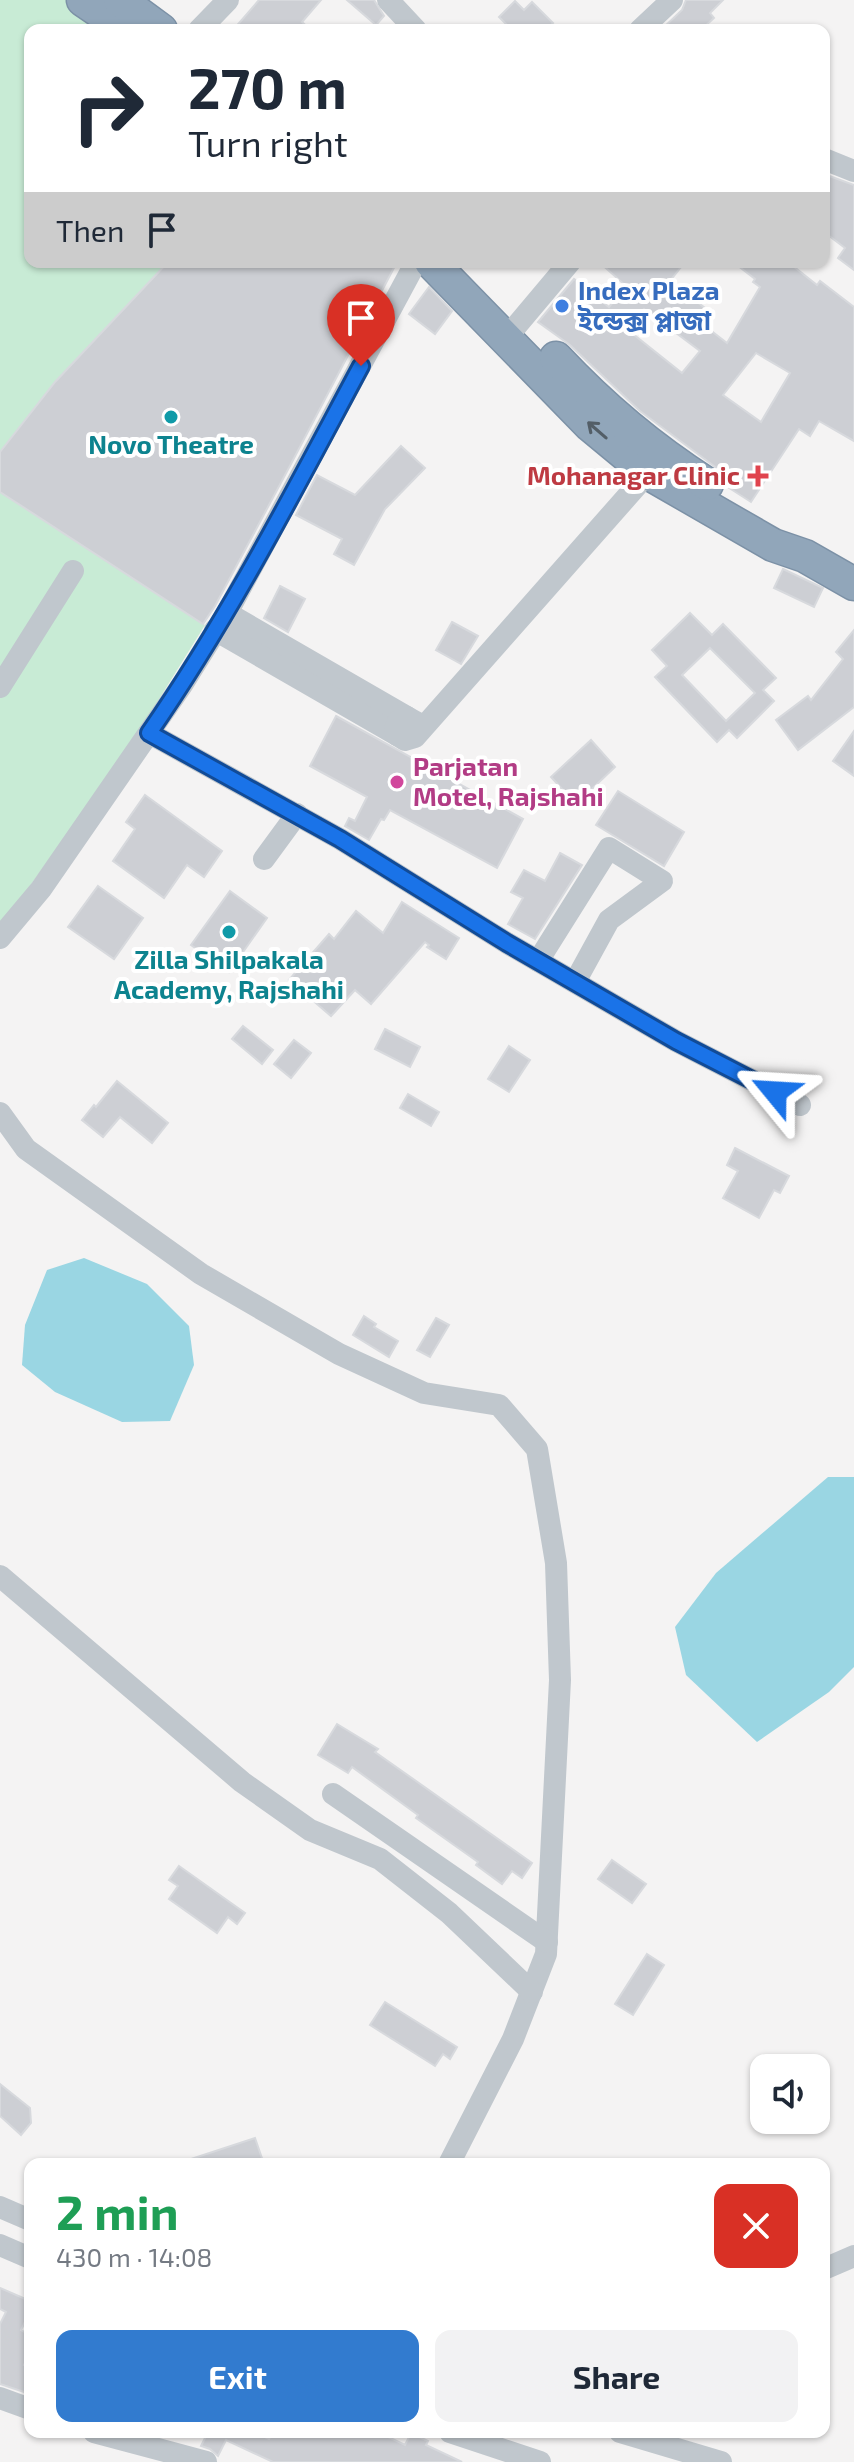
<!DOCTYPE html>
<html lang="en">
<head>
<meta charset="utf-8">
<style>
  :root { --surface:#fff; --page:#f2f2f3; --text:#1f2937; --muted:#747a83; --accent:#327bcf }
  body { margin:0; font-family:"Exo 2","Noto Sans Bengali",sans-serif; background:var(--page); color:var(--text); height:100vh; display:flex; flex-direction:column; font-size:30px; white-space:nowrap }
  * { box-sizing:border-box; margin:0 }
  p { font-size:26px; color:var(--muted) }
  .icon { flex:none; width:44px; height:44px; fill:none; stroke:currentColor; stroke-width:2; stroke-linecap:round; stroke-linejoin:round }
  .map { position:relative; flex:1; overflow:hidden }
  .sheet { position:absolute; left:24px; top:2158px; width:806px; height:280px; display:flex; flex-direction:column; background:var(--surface); border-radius:16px; box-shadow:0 2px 6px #0004 }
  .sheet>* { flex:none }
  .banner { position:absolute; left:24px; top:24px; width:806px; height:244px; border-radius:16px; box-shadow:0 2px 6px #0004; background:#fff; color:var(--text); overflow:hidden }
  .controls { position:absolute; left:750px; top:2054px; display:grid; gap:16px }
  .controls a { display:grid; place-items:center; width:80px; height:80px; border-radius:16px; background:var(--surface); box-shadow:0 2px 6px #0004; font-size:40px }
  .pin { position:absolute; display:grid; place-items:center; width:68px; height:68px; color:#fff; margin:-82px -34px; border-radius:50% 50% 50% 0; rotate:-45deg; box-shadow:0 0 8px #0007 }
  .pin .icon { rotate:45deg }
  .me { position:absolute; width:88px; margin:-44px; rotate:297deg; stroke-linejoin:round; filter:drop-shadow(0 0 6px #0008) }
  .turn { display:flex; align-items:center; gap:28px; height:168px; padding:0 32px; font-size:36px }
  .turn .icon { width:104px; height:104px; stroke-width:2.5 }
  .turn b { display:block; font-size:56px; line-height:68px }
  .then { display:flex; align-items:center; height:76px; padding:0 32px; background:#0003; gap:16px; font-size:30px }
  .round { display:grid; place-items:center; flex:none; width:84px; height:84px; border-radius:16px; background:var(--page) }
  .head { display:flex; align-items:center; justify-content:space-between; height:136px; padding:0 32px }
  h1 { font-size:48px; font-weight:700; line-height:60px; color:#1e9e55 }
  .cta { display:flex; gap:16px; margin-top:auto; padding:16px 32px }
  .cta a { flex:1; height:92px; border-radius:16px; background:var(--accent); color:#fff; font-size:32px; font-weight:700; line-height:92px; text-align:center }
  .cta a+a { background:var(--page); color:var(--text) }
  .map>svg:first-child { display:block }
  .green { fill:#c8ebd5 }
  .water { fill:#9ad6e3 }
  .building { fill:#cdcfd4; stroke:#d7d9dd; stroke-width:2; fill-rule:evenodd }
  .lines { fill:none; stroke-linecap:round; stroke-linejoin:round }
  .highway-casing { stroke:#7c91a6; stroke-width:35 }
  .minor { stroke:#c0c7cd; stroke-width:22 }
  .highway { stroke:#91a6ba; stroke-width:32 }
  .oneway { stroke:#535e67 }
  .route-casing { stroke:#114b97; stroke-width:20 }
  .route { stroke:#1a73e8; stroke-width:14 }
  .shop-dot { fill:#3f7fe0; stroke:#fff; stroke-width:3 }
  .culture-dot { fill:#0f9aa8; stroke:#fff; stroke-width:3 }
  .health-dot { fill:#e0444e; stroke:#fff; stroke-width:3 }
  .hotel-dot { fill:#d1479c; stroke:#fff; stroke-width:3 }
  .labels { text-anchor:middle; stroke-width:8; stroke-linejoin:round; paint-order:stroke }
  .shop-label { font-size:26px; font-weight:bold; fill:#366cbe; stroke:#fff; text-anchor:start }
  .culture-label { font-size:26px; font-weight:bold; fill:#0d838f; stroke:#fff }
  .health-label { font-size:26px; font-weight:bold; fill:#be3a42; stroke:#fff; text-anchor:end }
  .hotel-label { font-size:26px; font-weight:bold; fill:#b23c85; stroke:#fff; text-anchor:start }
</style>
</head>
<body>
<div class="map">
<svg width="854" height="2462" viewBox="0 0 854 2462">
  <rect width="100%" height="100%" fill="#f4f3f3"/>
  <g class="green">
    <path d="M0 0H71L108 30H30V262H168L55 382 0 452Z"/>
    <path d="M0 492 205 625 120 762 0 927Z"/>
  </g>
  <g class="water">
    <path d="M84 1258 147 1284 189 1326 194 1365 170 1421 122 1422 55 1392 22 1365 25 1325 47 1270Z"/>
    <path d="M828 1477H854V1667L829 1692 757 1742 686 1675 675 1627 716 1573Z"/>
  </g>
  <g class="building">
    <path d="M259 0H321L302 22 311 30H233Z"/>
    <path d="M347 0H374L384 16 376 25Z"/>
    <path d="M686 0H723L710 13 714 18 701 30H661L682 10Z"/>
    <path d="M515 1 524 10 532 2 553 23 546 30H512L499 17Z"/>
    <path d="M824 174 854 185V270L838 258 845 248 824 232Z"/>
    <path d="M168 262H397L292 462 215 606 203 624 0 492V452L55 382Z"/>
    <path d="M599 262H685L670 281 705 308 696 319 727 343 760 287 753 282 755 279 733 262H788L817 285 820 281 854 307V441L819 421 810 436 799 429 751 502 726 486 724 476 718 469 640 411 570 345 538 322 574 279 609 307 626 286ZM644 309 700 351 682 373 628 330ZM756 353 790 373 761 422 723 395Z"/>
    <path d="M429 287 452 311 435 334 409 314Z"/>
    <path d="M401 446 425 468 385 509 354 565 334 554 342 539 296 515 317 475 355 495Z"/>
    <path d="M783 569 823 588 814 607 774 588Z"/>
    <path d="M280 586 305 599 288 632 264 618Z"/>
    <path d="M690 613 712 635 723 624 776 678 763 690 774 701 737 738 729 730 717 742 655 677 667 666 652 650ZM710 648 755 693 726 721 682 675Z"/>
    <path d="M452 622 478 636 461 664 436 650Z"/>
    <path d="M854 630V707L798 750 776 720 808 696 811 700 843 659 836 652Z"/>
    <path d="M336 716 523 819 497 868 390 810 384 820 381 819 369 840 345 826 349 818 355 821 367 797 310 766Z"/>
    <path d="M854 731V776L833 761Z"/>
    <path d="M591 740 615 767 576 804 551 777Z"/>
    <path d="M618 791 684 832 664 866 596 825Z"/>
    <path d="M145 795 222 851 204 877 187 865 164 898 113 861 135 829 126 822Z"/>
    <path d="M560 853 582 865 535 939 508 924 523 898 511 892 524 870 545 881Z"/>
    <path d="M98 886 143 918 114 959 68 927Z"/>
    <path d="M230 891 267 918 229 972 191 945Z"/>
    <path d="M402 902 459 938 446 959 427 947 429 945 425 942 371 1004 355 990 331 1016 289 980 329 934 334 939 356 911 383 933Z"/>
    <path d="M243 1026 273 1050 262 1064 232 1039Z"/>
    <path d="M385 1029 420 1047 410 1067 375 1049Z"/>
    <path d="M294 1040 311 1053 291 1078 274 1064Z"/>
    <path d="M509 1046 530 1060 509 1092 488 1079Z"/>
    <path d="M117 1081 168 1123 152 1143 120 1117 103 1137 82 1120 94 1105 96 1107Z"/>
    <path d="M408 1094 439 1112 431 1126 400 1108Z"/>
    <path d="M735 1148 789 1176 780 1193 774 1190 759 1218 723 1198 738 1171 727 1165Z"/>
    <path d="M364 1316 376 1324 374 1327 398 1341 389 1357 353 1335Z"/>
    <path d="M436 1318 449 1325 430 1357 417 1350Z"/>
    <path d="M337 1724 378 1749 375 1752 532 1863 522 1878 512 1871 502 1884 476 1865 478 1862 416 1818 418 1815 352 1767 348 1773 318 1755Z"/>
    <path d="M612 1860 646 1884 632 1903 598 1879Z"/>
    <path d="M179 1866 245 1913 237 1924 228 1917 217 1933 169 1899 178 1886 169 1880Z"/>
    <path d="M647 1954 664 1965 633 2015 615 2004Z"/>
    <path d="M385 2002 457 2047 450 2059 443 2054 435 2066 370 2025Z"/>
    <path d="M0 2084 30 2108 31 2123 21 2135 0 2116Z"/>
    <path d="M255 2138 264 2164H185V2161Z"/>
    <path d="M0 2288 30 2301V2312L21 2330 30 2335V2353L24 2365 30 2367V2387L27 2393 0 2384V2324L6 2312 0 2309Z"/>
    <path d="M208 2432H255L269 2439 273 2432H378L405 2445 411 2433 428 2441 426 2445 462 2462H273L226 2440 218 2456 210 2449 201 2446Z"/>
  </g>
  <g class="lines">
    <defs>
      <g id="highway">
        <path d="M83 0 127 30"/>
        <path d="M120 0 161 30"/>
        <path d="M431 262 590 425 648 473 773 545 805 556 854 584"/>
        <path d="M556 358C600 405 652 449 707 484"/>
      </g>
    </defs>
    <use href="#highway" class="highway-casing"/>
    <g class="minor">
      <path d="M388 0 416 30"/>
      <path d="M199 30 228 0"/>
      <path d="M640 30 672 0"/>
      <path d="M824 159 854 171"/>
      <path d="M507 337 570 262"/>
      <path d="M227 613 407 717"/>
      <path d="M215 630 397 735"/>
      <path d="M0 687 73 571"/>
      <path d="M149 733 340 839 507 943 676 1041 800 1105"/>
      <path d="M415 737 417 732 416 722 407 717 398 721 395 730 397 735 405 740 415 737 648 473"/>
      <path d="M264 859 297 814"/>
      <path d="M0 938 41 889 182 685 227 613 416 262"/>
      <path d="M538 961 609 848 662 881 609 920 575 982"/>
      <path d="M0 1113 26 1149 201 1274 339 1354 424 1393 499 1405 537 1449 556 1563 560 1680 546 1954 513 2039 449 2164"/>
      <path d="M0 1576 242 1782 310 1830 380 1859 449 1913 532 1992"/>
      <path d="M333 1794 547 1942"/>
      <path d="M0 2207 30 2220"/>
      <path d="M0 2245 30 2258"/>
      <path d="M824 2269 854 2256"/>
      <path d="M0 2398 30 2409"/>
      <path d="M94 2432 206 2462"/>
      <path d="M450 2432 540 2462"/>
      <path d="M620 2432 721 2462"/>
    </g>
    <use href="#highway" class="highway"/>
  </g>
  <defs><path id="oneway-shaft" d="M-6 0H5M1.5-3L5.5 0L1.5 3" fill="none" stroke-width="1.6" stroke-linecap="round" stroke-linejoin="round" transform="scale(2)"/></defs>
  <use class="oneway" href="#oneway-shaft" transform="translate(597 430) rotate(-139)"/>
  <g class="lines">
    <defs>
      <path id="route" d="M361 366C294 491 230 616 149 733L340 839 507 943 676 1041 775 1092"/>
    </defs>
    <use href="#route" class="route-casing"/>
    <use href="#route" class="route"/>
  </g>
  <circle class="shop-dot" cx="562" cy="306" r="8"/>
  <g class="culture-dot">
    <circle cx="171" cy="417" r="8"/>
    <circle cx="229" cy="932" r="8"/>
  </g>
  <path class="health-dot" d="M754 464h8v8h8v8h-8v8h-8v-8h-8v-8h8z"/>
  <circle class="hotel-dot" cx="397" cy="782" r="8"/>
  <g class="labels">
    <g class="shop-label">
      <text x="578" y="300">Index Plaza<tspan x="578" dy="30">ইন্ডেক্স প্লাজা</tspan></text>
    </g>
    <g class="culture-label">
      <text x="171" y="454">Novo Theatre</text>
      <text x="229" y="969">Zilla Shilpakala<tspan x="229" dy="30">Academy, Rajshahi</tspan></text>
    </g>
    <g class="health-label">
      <text x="740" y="485">Mohanagar Clinic</text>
    </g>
    <g class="hotel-label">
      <text x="413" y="776">Parjatan<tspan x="413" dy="30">Motel, Rajshahi</tspan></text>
    </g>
  </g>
</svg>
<div class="controls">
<a><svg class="icon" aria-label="sound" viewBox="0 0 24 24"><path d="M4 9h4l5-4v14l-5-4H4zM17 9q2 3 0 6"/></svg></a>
</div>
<div class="pin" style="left:361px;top:366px;background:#d93025"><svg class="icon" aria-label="arrive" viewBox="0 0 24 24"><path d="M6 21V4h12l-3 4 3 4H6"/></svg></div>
<svg class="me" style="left:775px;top:1092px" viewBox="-20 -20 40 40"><path d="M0-17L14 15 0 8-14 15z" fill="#1a73e8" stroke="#fff" stroke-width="4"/></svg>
<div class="banner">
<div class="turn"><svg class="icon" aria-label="right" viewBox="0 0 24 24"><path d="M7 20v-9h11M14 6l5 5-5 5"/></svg><div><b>270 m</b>Turn right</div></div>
<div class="then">Then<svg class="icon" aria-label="arrive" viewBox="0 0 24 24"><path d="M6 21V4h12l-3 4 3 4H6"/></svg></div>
</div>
<section class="sheet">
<div class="head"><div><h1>2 min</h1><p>430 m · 14:08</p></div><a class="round" style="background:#d93025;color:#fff"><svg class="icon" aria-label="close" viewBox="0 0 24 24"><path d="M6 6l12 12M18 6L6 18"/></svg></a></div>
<div class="cta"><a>Exit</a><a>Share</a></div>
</section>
</div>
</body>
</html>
